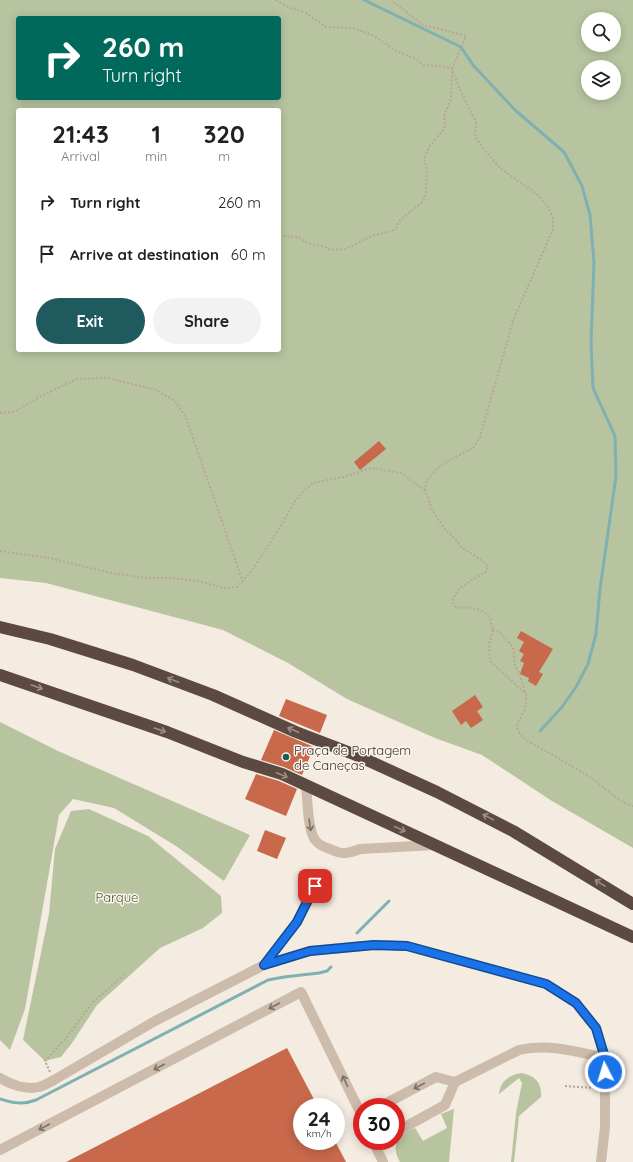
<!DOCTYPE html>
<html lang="en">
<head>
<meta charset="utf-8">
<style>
  :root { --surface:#fff; --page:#f2f2f2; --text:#202124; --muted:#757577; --accent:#1f5a5e }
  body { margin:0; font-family:Quicksand,sans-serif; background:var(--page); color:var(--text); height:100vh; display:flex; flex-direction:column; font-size:15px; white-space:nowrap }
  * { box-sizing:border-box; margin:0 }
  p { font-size:13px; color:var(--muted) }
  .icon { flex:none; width:22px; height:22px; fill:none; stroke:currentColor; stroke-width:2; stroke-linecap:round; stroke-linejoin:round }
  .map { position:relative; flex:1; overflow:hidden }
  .side { position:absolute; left:16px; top:108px; width:265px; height:244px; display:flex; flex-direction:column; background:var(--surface); border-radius:4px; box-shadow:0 2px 10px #0003 }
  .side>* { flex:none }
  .banner { position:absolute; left:16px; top:16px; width:265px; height:84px; border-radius:4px; box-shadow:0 2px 10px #0003; background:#00695c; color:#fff; overflow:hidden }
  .fabs { position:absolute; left:581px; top:12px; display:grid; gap:8px }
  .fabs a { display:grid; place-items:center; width:40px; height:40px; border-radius:50%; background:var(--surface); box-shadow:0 2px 10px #0003; font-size:20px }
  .speed { position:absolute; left:293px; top:1098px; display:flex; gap:8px; font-size:20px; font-weight:700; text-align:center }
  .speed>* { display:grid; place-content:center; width:52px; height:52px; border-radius:50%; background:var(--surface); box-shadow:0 2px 10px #0003; line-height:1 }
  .speed small { font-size:10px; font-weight:400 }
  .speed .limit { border:6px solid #d22; background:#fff; color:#111 }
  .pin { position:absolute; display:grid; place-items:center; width:34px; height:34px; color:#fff; margin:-17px; border-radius:8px; box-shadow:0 2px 6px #0006 }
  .me { position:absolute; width:44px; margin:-22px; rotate:355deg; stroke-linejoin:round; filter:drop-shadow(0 0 3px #0008) }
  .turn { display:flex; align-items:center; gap:14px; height:84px; padding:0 20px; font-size:18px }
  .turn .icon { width:52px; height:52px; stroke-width:2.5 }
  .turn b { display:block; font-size:28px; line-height:34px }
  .eta { display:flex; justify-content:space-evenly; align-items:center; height:68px; text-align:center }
  .eta b { font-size:24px; font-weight:700; line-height:28px }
  .cta { display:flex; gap:8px; margin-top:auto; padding:8px 20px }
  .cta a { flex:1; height:46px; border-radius:24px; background:var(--accent); color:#fff; font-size:16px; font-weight:700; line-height:46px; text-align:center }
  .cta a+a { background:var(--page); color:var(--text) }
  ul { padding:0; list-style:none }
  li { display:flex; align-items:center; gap:12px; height:52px; padding:0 20px }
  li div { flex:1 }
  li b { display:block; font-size:15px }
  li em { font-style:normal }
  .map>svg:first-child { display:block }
  .green { fill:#b8c4a0; fill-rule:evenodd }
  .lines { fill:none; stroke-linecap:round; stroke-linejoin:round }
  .stream { stroke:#7fb0b2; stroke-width:3 }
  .building { fill:#c8694b }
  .path { stroke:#b9a596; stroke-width:2; stroke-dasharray:2 2; stroke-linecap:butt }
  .minor { stroke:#cdbbac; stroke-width:10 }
  .highway { stroke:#5c4a42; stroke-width:12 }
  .oneway { stroke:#9c8e87 }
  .oneway2 { stroke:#7d6f65 }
  .route-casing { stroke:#114b97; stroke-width:10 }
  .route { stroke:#1a73e8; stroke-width:7 }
  .poi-dot { fill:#1f5a5e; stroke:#fbf5ee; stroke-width:1.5 }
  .labels { text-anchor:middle; stroke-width:3; stroke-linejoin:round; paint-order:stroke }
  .poi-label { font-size:13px; fill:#3b302b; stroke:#fbf5ee; text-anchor:start }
  .park-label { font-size:13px; fill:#4a5a2e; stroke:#fbf5ee }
</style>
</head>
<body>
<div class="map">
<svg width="633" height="1162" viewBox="0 0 633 1162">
  <rect width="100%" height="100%" fill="#f4ebe1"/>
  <g class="green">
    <path d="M0 0H633V848L552 801 482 755 435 738 347 699 288 663 223 630 46 583 0 578ZM18 18H279V98H18ZM588 19H614V45H588ZM588 67H614V93H588ZM18 110H279V350H18Z"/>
    <path d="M0 722 58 751 250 835 224 881 176 846 114 808 73 799 59 815 25 1009 10 1050 0 1040Z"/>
    <path d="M89 809 148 836 221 896 222 913 203 928 160 948 97 1005 72 1043 61 1057 45 1061 23 1040 49 914 55 849 71 811Z"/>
    <path d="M521 1073C535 1075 542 1083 541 1097L519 1116 514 1162H511L516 1113 522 1083 519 1078 499 1094C500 1082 509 1075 521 1073Z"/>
    <path d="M454 1109 449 1162H400C390 1144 398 1135 415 1128L423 1141 447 1128 441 1114Z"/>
  </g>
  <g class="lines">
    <g class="stream">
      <path d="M364 0 461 47 473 65 515 110 564 152 582 186 590 215 594 262 591 343 593 388 615 436 616 476 600 589 596 634 588 664 576 687 562 707 540 731"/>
      <path d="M357 933 389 901"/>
      <path d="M0 1099C13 1103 23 1105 36 1100L268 980 284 977 319 973 327 971 331 967"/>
    </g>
  </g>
  <g class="building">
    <path d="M379 441 386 449 360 470 354 462Z"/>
    <path d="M521 631 553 649 539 672 543 674 536 686 528 681 529 678 520 674 524 663 520 661 524 654 519 651 524 642 517 638Z"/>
    <path d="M475 695 483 707 477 711 483 720 471 728 466 721 461 725 452 711Z"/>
    <path d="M286 699 327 715 320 733 279 716Z"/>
    <path d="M274 730 314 747 302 775 284 767 261 760Z"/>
    <path d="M256 774 279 781 297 789 286 816 245 799Z"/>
    <path d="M265 830 286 838 277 859 257 851Z"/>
    <path d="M287 1048 318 1107H302V1141H335L346 1162H66Z"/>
  </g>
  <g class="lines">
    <g class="path">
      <path d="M276 0 288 7 306 13 326 27 354 28 374 36 396 51 414 58 424 65 446 67 452 69 451 99 444 116 445 125 444 129 429 147 424 159 427 171 426 193 423 202 400 220 396 228 392 231 374 235 345 249 331 250 322 246 309 244 298 237 279 236"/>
      <path d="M0 413 14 412 45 394 77 379 108 378 156 390 175 401 186 418 243 582"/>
      <path d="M425 489 432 510 444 528 456 540 461 547 484 562 488 567 487 571C475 579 456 586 452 602L456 608C467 607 482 607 489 617 491 621 492 626 493 629L489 644 490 661 526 694C526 698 526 703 525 707 521 722 509 726 527 741 550 753 573 766 594 780 607 789 618 802 633 806"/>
      <path d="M0 551 49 558 111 573 147 578H171L199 581 223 588 237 587 251 572 284 521 294 502 307 488 313 483 343 477 372 468 401 473 422 488 425 489 427 480 435 471 444 463 473 448 480 437 513 321 553 229V218L548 207 537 194 500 168 482 147 475 136 476 122 460 90 452 69 466 36 423 25 391 0"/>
      <path d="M493 629 503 635C505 640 511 643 513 648 516 656 512 665 518 670L526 694"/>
      <path d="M50 1072 45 1061 66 1038 93 1002 124 975"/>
      <path d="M565 1086 593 1088"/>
    </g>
    <g class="minor">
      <path d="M306 786C308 800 307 831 316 841 320 846 325 847 330 849 343 855 347 854 360 849L435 845"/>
      <path d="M264 965 297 922 315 886"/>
      <path d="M0 1078C11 1085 26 1090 39 1087 44 1086 50 1082 54 1080L155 1021 264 965 309 951 374 945 407 946 546 984 576 1003 596 1028 605 1058V1127L601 1162"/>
      <path d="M379 1107 436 1077 455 1082 519 1050C548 1043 577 1052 605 1058"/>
      <path d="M396 1132 445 1105 455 1082"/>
      <path d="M373 1141 383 1162"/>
      <path d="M0 1150 301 992 362 1116"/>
    </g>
    <g class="highway">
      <path d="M0 627 50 639 133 665 213 695 296 732 356 755 437 792 513 831 633 904"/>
      <path d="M0 675 167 732 243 762 282 774 633 937"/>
    </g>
  </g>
  <defs><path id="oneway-shaft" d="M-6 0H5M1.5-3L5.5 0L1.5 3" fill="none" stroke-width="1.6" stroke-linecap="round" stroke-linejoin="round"/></defs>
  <g class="oneway">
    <use href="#oneway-shaft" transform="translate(173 680) rotate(-159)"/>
    <use href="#oneway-shaft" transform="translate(37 687) rotate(19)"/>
    <use href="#oneway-shaft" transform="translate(160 730) rotate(19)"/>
    <use href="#oneway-shaft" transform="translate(293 730) rotate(-157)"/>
    <use href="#oneway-shaft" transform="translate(282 775) rotate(22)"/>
    <use href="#oneway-shaft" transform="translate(488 817) rotate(-152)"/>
    <use href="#oneway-shaft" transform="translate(400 829) rotate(25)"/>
    <use href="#oneway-shaft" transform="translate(600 883) rotate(-148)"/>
  </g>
  <g class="oneway2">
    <use href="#oneway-shaft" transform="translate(310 825) rotate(81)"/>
    <use href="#oneway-shaft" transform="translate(274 1006) rotate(152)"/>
    <use href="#oneway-shaft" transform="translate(159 1067) rotate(152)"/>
    <use href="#oneway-shaft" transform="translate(345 1081) rotate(-116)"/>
    <use href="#oneway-shaft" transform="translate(419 1086) rotate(152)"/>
    <use href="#oneway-shaft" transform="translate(44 1127) rotate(152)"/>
  </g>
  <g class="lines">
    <defs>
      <path id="route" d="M315 886 297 922 264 965 310 951 374 945 407 946 546 984 576 1003 596 1028 605 1058V1072"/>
    </defs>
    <use href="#route" class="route-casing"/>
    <use href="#route" class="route"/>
  </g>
  <circle class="poi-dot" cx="286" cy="757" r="4"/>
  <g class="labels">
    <g class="poi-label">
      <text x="294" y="755">Praça de Portagem<tspan x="294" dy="15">de Caneças</tspan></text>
    </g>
    <g class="park-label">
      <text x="117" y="902">Parque</text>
    </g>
  </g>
</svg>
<div class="fabs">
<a><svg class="icon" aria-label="search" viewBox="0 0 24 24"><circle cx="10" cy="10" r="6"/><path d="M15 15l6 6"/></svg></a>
<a><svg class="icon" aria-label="layers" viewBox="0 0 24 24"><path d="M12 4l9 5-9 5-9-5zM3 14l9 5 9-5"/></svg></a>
</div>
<div class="speed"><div>24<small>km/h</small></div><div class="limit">30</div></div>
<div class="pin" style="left:315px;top:886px;background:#d93025"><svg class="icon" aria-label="arrive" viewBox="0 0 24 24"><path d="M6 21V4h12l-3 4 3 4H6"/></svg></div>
<svg class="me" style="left:605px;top:1072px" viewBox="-20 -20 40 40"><circle r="17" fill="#1a73e8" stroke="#fff" stroke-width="3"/><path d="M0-11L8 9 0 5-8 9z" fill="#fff"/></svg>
<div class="banner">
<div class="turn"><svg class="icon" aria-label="right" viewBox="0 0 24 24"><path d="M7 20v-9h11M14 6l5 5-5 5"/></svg><div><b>260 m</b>Turn right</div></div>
</div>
<section class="side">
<div class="eta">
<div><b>21:43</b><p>Arrival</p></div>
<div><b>1</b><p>min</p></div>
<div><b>320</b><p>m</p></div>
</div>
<ul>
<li><svg class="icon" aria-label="right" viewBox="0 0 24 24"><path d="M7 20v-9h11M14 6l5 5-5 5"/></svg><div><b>Turn right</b></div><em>260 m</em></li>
<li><svg class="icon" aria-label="arrive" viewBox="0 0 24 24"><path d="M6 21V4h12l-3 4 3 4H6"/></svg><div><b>Arrive at destination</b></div><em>60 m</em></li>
</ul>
<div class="cta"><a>Exit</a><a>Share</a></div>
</section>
</div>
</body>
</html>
